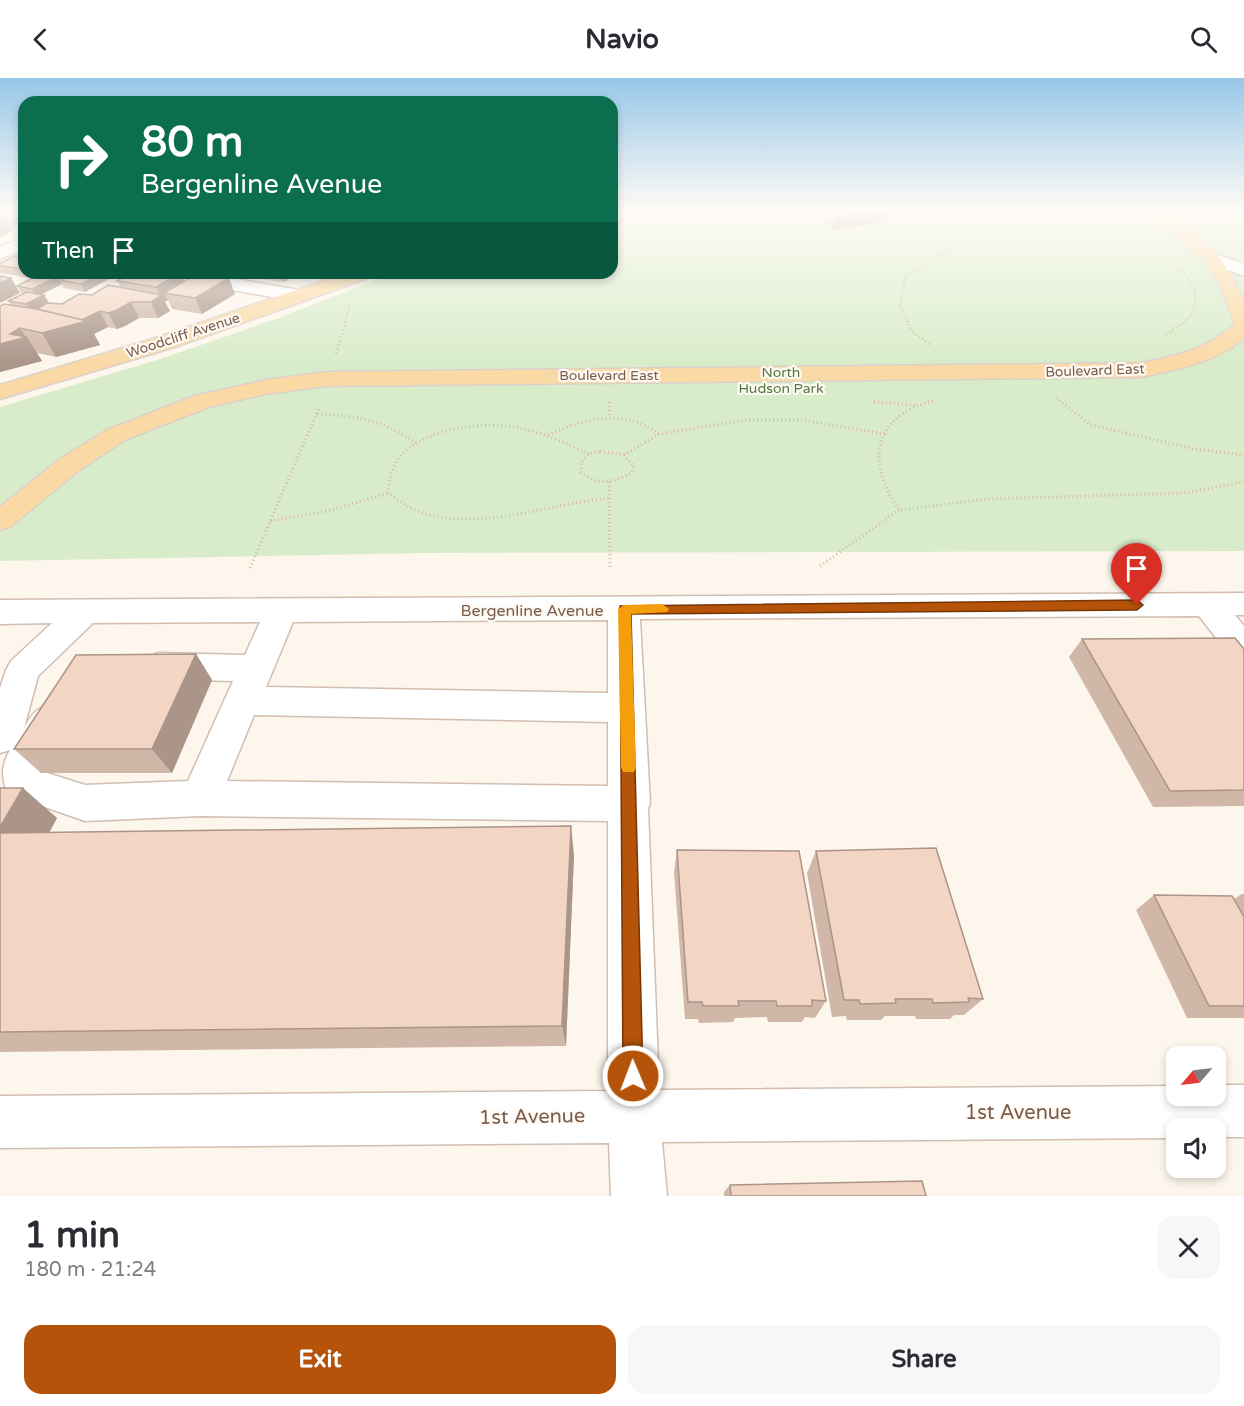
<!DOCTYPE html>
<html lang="en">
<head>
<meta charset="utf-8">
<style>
  :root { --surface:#fff; --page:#f7f7f7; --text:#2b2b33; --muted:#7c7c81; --accent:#b45309 }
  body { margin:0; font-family:"Varela Round",sans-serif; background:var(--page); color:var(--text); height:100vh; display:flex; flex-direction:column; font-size:22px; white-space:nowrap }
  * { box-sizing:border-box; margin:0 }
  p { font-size:20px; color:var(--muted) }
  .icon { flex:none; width:33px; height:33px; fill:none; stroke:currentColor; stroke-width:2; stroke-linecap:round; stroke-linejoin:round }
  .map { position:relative; height:1118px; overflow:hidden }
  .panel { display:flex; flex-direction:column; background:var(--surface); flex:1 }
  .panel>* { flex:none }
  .guide { position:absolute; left:18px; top:18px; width:600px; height:183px; border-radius:18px; box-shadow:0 3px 9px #0003; background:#0b6e4f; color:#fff; overflow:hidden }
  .needle { width:39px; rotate:242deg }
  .buttons { position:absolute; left:1166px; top:968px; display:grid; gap:12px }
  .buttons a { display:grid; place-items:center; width:60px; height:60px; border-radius:12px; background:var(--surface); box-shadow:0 3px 9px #0003; font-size:30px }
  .pin { position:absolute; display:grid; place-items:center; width:51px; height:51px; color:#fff; margin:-62px -26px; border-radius:50% 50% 50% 0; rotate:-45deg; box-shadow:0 0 6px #0007 }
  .pin .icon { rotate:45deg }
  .me { position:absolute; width:66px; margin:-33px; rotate:359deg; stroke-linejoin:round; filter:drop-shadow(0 0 4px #0008) }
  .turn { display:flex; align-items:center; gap:21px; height:126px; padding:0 24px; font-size:27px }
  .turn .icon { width:78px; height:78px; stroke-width:2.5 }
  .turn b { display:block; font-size:42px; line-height:51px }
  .then { display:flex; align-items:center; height:57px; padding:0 24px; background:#0003; gap:12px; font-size:22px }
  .round { display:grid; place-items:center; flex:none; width:63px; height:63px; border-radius:18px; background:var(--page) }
  .head { display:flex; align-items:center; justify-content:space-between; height:102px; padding:0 24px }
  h1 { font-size:36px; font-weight:700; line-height:45px }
  .action { display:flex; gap:12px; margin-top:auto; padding:12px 24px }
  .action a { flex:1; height:69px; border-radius:18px; background:var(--accent); color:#fff; font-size:24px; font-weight:700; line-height:69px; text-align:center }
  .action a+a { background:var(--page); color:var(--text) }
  header { display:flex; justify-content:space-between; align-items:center; height:78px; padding:0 24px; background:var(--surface); font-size:27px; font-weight:700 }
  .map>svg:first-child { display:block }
  .green { fill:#d8ecc9 }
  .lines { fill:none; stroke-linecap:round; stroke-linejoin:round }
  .minor-casing { stroke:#d1beb0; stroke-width:3 }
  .major-casing { stroke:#dad1cd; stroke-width:3 }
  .path-far1 { stroke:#d9b8a5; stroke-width:2; stroke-dasharray:1 2; stroke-linecap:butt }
  .path { stroke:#d9b8a5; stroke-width:3; stroke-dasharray:1 3; stroke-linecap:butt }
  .minor { fill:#fff; fill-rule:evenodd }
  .major { fill:#fbd9a5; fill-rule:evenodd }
  .wall { fill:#d1b7a8 }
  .shaded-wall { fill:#aa9588 }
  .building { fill:#f3d5c3; stroke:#aa9588; stroke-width:1.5 }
  .route { fill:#b45309; stroke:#753606; stroke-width:1.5 }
  .slow { fill:#f59e0b }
  .labels { text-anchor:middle; stroke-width:4.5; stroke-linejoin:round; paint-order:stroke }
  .far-street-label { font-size:14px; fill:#7a5c4d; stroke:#fffaf3 }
  .far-park-label { font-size:14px; fill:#537a41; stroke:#fffaf3 }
  .street-label { font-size:16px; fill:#7a5c4d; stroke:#fffaf3 }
  .near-street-label { font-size:20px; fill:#7a5c4d; stroke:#fffaf3 }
</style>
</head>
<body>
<header><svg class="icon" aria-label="back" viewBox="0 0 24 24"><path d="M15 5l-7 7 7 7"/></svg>Navio<svg class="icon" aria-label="search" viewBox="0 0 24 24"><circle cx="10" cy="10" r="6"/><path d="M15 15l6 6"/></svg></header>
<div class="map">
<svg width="1244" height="1118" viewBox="0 0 1244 1118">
  <rect width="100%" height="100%" fill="#fdf6ec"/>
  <path class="green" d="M612 131H1244V473L422 475 0 483V329L157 282 276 241 394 195H612Z"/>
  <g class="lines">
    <defs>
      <g id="minor">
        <path d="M24 159V171L0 181V169Z"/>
        <path d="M1212 175 1244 186V198L1206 184 1203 180 1206 176Z"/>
        <path d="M163 195H203L299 212 309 218 299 224 172 201Z"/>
        <path d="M1244 515V537H1235L1244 548V584L1232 580 1199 538 640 541 650 726 648 730 659 1012 1176 1008V1017H1215V1007H1244V1059H1215V1050H1176V1060L662 1064 667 1118H611L609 1065 0 1070V1018L608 1013V743L200 738 85 743 8 716C1 700 1 688 10 672L0 675V610L6 592 11 583 52 545 0 546V522ZM608 542V615L266 609 293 544ZM260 544 245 577 159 575 147 579 142 588 147 597 159 601 233 603 188 703 85 707 41 693V688L66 642 61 631C40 624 34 633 24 650L38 598 93 545ZM254 637 608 644V708L227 703Z"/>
      </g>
      <g id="major">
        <path d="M1140 131H1158L1218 176 1244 221V260C1216 285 1177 291 1142 299L326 308 266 316 209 329 125 362 78 393 10 449 0 452V429L60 381 107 352 194 318 266 302 326 294 1142 285C1177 278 1208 270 1235 246L1220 208 1205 183Z"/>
        <path d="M346 195H373L371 199 175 269 0 321V307L159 259Z"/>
      </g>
    </defs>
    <use href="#minor" class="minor-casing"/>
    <use href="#major" class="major-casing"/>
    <g class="path-far1">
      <path d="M779 131 826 136"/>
      <path d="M969 131 982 155"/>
      <path d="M1233 153 1244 162"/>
      <path d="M1234 153H1244"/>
      <path d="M1180 191C1197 208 1202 225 1185 244"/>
      <path d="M345 244 350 228"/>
      <path d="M908 244 900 227 906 197 945 173 1028 131"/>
    </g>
    <g class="path">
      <path d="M907 243 912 253 931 267"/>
      <path d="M1166 257 1186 243"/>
      <path d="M336 275 346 243"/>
      <path d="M1056 320 1091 347 1195 371 1244 377"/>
      <path d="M933 323C872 338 866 385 899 432L987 421 1184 415 1244 404"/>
      <path d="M609 324V339"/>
      <path d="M874 324 915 327"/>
      <path d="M317 336C355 337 385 343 416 365"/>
      <path d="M548 357C586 340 623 330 659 356"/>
      <path d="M600 373 624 377 634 388 631 395C614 405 597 408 581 394V384L589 376Z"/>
      <path d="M589 376C567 366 544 355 520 350 482 343 425 349 399 380 391 391 389 402 388 415 396 420 403 426 411 430 466 458 551 425 609 420"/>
      <path d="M624 377 659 356 746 342H801L885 356"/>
      <path d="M609 404 610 489"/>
      <path d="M270 443 332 432 388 415"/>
      <path d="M820 488 899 432"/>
      <path d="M250 490 320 328"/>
    </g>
    <use href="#minor" class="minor"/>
    <use href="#major" class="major"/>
  </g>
  <g class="wall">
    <path d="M0 131H24V146L21 148H10L12 152 4 158 0 159Z"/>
    <path d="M824 131H889L886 143 834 152 822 144Z"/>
    <path d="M24 178V195H41L31 200 0 195V185Z"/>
    <path d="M68 195 69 198 116 197 85 214 64 210 62 206 41 217H44L49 225 62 226 121 210 117 203 181 195 185 203 235 216 202 236 172 231 168 222 165 224 170 233 158 240H139L125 248 117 251 108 249 94 256 100 267 56 279 37 275 42 283 0 294 11 227 8 223 23 216H22L17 208Z"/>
    <path d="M246 195H294L295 197 284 204 247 199Z"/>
    <path d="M1082 561 1244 571V728L1153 729 1069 579Z"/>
    <path d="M196 576 212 602 172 695H41L14 671Z"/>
    <path d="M0 710 57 740 49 754 574 777 566 968 0 974Z"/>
    <path d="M677 772 826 923 815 940 805 939 802 944H768L767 939 735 940 733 944 699 945 698 941H685L674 794Z"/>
    <path d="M816 773 983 921 964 937H954L950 941H916L915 938H885L881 942H847L846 938 832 939 807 795Z"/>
    <path d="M1242 816H1244V940H1187L1136 832 1154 817 1234 821Z"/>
    <path d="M730 1107 926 1118H724V1114Z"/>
  </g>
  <g class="shaded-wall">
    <path d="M17 131H24V146L21 148 13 134Z"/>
    <path d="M877 131H889L886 143 834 152 837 138Z"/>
    <path d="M4 138 12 152 4 158 0 159V141Z"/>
    <path d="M29 195H41L31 200Z"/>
    <path d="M65 195H68L71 202H60L62 206 37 218 32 211Z"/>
    <path d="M101 195H115L116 197 85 214 81 206Z"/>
    <path d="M181 195 188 210 164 215 168 222 165 224 170 233 158 240 151 224 160 218 156 209Z"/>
    <path d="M284 195H294L295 197 284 204 281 197Z"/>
    <path d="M11 200 20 215 0 225V205Z"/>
    <path d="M229 200 235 216 202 236 195 220Z"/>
    <path d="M44 217 49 225 31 234 26 226Z"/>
    <path d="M131 224 139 240 125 248 117 251 108 235Z"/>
    <path d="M100 233 108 249 94 256 100 267 56 279 42 255 76 244Z"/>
    <path d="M20 250 26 259H27L42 283 0 294V266L10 256Z"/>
    <path d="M196 576 212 602 172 695 152 671Z"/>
    <path d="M23 710 57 740 34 783 0 758V749Z"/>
    <path d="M571 748 574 777 566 968 562 948Z"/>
  </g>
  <g class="building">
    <path d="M0 131H17L13 134H0Z"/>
    <path d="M826 131H877L837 138Z"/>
    <path d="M15 178H24V191L0 188V185Z"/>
    <path d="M43 195H65L32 211 17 208Z"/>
    <path d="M75 195H101L81 206 60 202Z"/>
    <path d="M131 195H181L156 209 117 203Z"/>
    <path d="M198 195 229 200 195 220 164 215Z"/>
    <path d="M0 198 11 200 0 205Z"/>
    <path d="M108 207 162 217 151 224H131L117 232 108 235 100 233 82 242 37 231 47 225 62 226 79 216 92 217Z"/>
    <path d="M27 214 44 217 26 226 8 223Z"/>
    <path d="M4 226 36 231 87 243 42 255 20 250 10 256 27 259 0 266V228Z"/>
    <path d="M1235 560 1244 571V712L1170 713 1082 561Z"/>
    <path d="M196 576 152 671H14L76 577Z"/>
    <path d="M0 710H23L0 749Z"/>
    <path d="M571 748 562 948 0 954V755Z"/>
    <path d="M936 770 983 921 968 920 969 924 933 925 932 921H895L896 925 860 926 859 922H844L816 773Z"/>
    <path d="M677 772 799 773 826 923 812 922V928H777L776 923H738L739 928H703L702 924H688Z"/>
    <path d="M1154 817 1232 818 1244 839V928H1209Z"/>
    <path d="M922 1103 926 1118H731L730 1107Z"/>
  </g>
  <linearGradient id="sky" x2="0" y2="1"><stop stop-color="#97c7e8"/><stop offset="0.46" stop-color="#fefbf6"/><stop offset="1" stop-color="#fefbf6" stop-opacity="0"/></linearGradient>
  <rect width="1244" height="287" fill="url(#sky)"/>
  <path class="route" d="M1137 522 1143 527 1137 532 631 536 643 998 640 1006 633 1009 626 1006 623 998 620 528Z"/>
  <path class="slow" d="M662 526 669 531 667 534 631 536 636 689 634 694H623L621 689 618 531 624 527Z"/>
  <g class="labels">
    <g class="far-street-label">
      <text transform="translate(183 257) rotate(-18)" y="5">Woodcliff Avenue</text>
      <text transform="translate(1095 292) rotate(-2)" y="5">Boulevard East</text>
      <text x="609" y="302">Boulevard East</text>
    </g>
    <g class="far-park-label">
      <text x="781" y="299">North<tspan x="781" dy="16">Hudson Park</tspan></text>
    </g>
    <g class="street-label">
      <text x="532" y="538">Bergenline Avenue</text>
    </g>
    <g class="near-street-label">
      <text x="1018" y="1041">1st Avenue</text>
      <text transform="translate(532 1038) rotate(-1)" y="7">1st Avenue</text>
    </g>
  </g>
</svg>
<div class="buttons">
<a><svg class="needle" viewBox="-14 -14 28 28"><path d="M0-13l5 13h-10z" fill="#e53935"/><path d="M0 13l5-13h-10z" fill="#7c7c81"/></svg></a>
<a><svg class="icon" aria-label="sound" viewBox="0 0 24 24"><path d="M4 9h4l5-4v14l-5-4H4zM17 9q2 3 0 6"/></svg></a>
</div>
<div class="pin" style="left:1137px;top:527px;background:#d93025"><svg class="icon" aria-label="arrive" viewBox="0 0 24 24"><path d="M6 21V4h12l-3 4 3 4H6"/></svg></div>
<svg class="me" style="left:633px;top:998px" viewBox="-20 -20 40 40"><circle r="17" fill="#b45309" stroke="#fff" stroke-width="3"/><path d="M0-11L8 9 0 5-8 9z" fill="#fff"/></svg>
<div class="guide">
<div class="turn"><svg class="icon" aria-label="right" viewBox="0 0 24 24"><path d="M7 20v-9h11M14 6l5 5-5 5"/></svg><div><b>80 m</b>Bergenline Avenue</div></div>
<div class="then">Then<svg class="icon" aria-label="arrive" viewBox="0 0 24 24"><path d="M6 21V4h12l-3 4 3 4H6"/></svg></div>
</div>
</div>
<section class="panel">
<div class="head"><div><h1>1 min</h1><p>180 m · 21:24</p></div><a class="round"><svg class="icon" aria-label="close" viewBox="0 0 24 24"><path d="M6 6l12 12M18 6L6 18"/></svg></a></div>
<div class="action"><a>Exit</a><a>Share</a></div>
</section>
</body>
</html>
